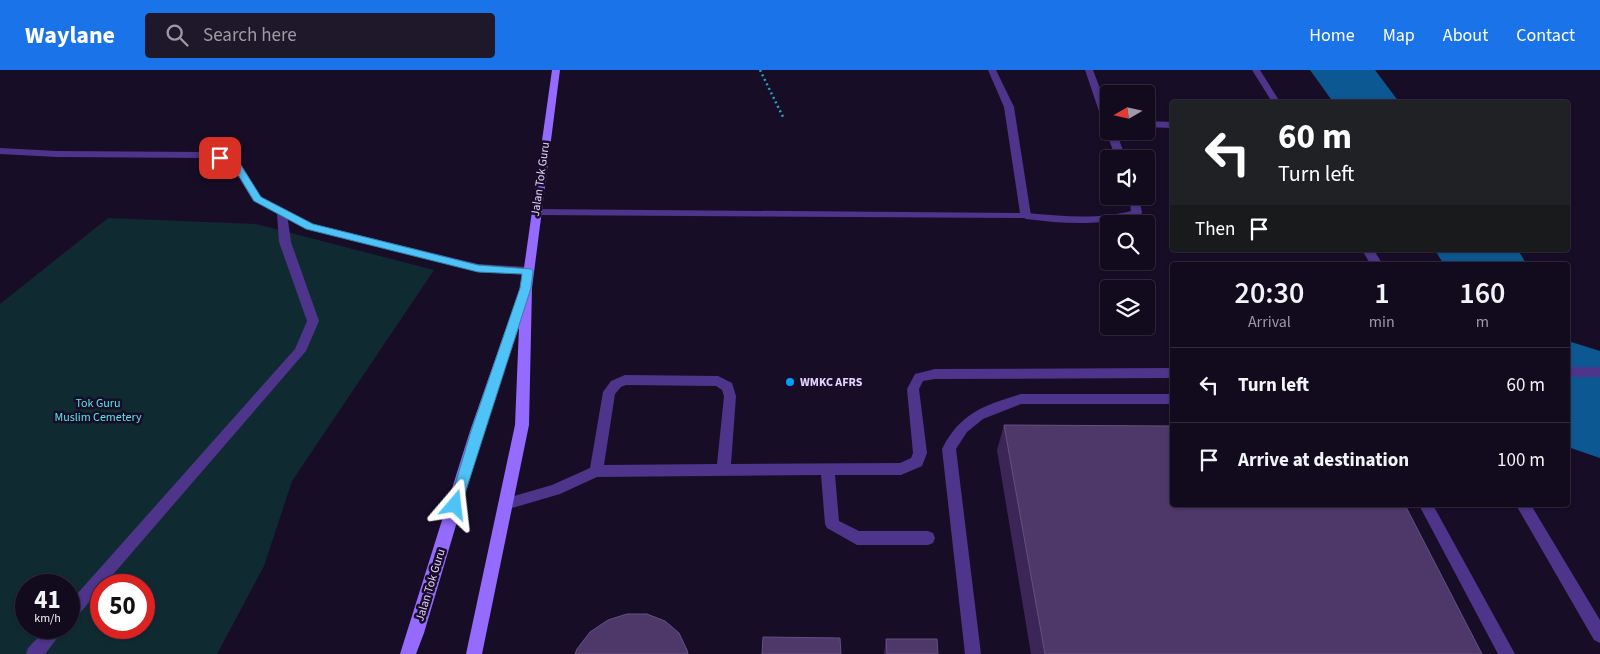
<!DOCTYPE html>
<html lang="en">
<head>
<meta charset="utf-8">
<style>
  :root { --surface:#120a1d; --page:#1f182a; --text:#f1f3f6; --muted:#9c9aa4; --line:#312b3b; --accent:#1a73e8 }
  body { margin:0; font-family:"Source Sans 3",sans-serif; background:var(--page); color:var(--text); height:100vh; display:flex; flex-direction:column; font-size:19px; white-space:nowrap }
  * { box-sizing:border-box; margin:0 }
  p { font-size:16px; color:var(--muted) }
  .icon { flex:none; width:28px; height:28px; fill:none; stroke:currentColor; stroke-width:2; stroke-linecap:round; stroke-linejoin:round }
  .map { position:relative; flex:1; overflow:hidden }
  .drawer { position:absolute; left:1170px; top:192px; width:400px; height:245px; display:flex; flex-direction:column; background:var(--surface); border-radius:5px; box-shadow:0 1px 4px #0004,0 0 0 1px var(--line) }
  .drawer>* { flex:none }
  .hud { position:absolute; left:1170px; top:30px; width:400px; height:152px; border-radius:5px; box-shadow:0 1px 4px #0004,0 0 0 1px var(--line); background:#202124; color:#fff; overflow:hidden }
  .needle { width:32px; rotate:261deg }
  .tools { position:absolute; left:1100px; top:15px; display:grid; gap:10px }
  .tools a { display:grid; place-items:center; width:55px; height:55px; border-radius:5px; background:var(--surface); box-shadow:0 1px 4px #0004,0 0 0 1px var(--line); font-size:25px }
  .speed { position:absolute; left:15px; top:504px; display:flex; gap:10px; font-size:25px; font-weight:700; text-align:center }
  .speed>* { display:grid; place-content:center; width:65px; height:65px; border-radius:50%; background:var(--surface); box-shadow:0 1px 4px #0004,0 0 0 1px var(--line); line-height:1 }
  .speed small { font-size:12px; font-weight:400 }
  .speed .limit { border:8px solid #d22; background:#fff; color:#111 }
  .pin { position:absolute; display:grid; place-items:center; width:42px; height:42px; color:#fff; margin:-21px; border-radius:10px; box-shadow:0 2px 8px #0006 }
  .me { position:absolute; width:55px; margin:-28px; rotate:17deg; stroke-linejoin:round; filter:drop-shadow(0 0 4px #0008) }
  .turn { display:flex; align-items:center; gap:18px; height:105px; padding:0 25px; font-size:22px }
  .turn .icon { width:65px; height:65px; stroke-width:2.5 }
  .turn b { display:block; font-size:35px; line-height:42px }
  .then { display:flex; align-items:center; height:48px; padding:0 25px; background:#0003; gap:10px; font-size:19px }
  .eta { display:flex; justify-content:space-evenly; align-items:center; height:85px; text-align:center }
  .eta b { font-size:30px; font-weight:600; line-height:35px }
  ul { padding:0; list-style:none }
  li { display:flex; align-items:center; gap:15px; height:75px; padding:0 25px; border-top:1px solid var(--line) }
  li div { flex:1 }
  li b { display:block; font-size:19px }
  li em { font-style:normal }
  header { display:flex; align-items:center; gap:30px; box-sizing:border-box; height:70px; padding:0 25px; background:var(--accent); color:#fff }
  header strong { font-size:24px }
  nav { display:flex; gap:28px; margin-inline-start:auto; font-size:18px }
  .search { width:350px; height:45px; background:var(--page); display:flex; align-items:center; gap:12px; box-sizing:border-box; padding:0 18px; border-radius:5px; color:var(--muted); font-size:19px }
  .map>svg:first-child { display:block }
  .green { fill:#102a32; fill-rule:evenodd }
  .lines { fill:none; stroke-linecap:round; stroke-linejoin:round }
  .taxiway { fill:#0c5892; fill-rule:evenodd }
  .path { stroke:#25a2c1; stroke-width:2.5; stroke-dasharray:2 3; stroke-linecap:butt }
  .lane { fill:#4e348a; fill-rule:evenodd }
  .street { fill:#4e348a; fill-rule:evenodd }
  .secondary { fill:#956aff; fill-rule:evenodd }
  .wall { fill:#3c2557 }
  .building { fill:#4e3869; stroke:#655080 }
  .route { fill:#4fc3f7; stroke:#337fa1 }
  .poi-dot { fill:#00a2fe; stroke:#180d27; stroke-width:2 }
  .labels { text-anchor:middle; stroke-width:5; stroke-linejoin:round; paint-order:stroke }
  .street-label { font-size:12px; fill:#e4d3ff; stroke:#180d27 }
  .poi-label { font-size:12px; font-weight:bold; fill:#e4d3ff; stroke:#180d27; text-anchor:start }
  .park-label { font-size:12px; fill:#55e8e9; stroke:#180d27 }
</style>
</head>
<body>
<header>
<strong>Waylane</strong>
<div class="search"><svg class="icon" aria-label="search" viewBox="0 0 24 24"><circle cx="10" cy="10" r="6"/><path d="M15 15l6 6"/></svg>Search here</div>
<nav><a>Home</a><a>Map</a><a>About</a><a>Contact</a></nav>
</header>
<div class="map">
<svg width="1600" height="584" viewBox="0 0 1600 584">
  <rect width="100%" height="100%" fill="#180d27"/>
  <path class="green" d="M108 148 256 154 434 200 292 411 264 496 217 584H0V234ZM26 515H69V558H26ZM101 515H144V558H101Z"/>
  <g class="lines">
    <g class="taxiway">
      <path d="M1310 0H1375L1399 32H1333Z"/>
      <path d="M1435 180H1518L1527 195H1444Z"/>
      <path d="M1568 271 1600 281V388L1568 377Z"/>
    </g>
    <path class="path" d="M760 0 784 49"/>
    <g class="lane">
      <path d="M1085 0H1093L1109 42V61H1116L1126 89H1116L1106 61 1108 59 1104 56Z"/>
      <path d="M1252 0H1260L1280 32H1272Z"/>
      <path d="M1146 51 1172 52V58L1146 57Z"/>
      <path d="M1129 126H1139L1142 143 1141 145C1102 156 1065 154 1026 149L1021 146 1026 143C1061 146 1097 150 1131 141Z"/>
      <path d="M282 141 287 144 291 172 319 251 306 281 104 515H101V518L75 549 69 551V533L295 279 307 251 279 172 277 144Z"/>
      <path d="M1362 180H1374L1383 195H1371Z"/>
      <rect x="1568" y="297" width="32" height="10"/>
      <path d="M1172 298V308L935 309 923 311 919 319 927 383 922 396 901 405H835L839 451 859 461H928L933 463 935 468 933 473 928 475H857L827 458 825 454 821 405 597 407 560 424 505 440 500 438 498 434 500 430 552 415 590 398 603 322 611 311 625 305 718 306 732 313 736 326 731 394 900 393 911 388 913 383 907 319 915 304 935 299ZM626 315 716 316 722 320 724 326 717 394 604 395 615 324 621 317Z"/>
      <path d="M1021 324H1172V334H1021L983 349 967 362 956 379 981 584H965L942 379C960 343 984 335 1021 324Z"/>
      <path d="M1419 435H1433L1515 584H1498Z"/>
      <path d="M1516 435H1531L1600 550V573L1594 570Z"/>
      <path d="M47 558H65L45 584H26L28 578Z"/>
    </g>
    <g class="street">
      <path d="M988 0H996L1014 37 1031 146 1030 148 535 145 530 142 535 139 1020 143 1004 37Z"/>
      <path d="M0 78 57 81 206 82 234 88 238 89 261 127 313 154 478 194 527 197 533 201 527 205 478 202 306 159 253 131 230 93 206 88 57 87 0 84Z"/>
    </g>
    <path class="secondary" d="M552 0H560L532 218 529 355 482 584H466L515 355 519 257 484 361 424 563 416 584H400L470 361 516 230 520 226Z"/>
  </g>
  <g class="wall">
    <path d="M1004 355 1482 584H1031L997 380Z"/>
    <path d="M886 569 938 584H884Z"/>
  </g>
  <g class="building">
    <path d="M1004 355 1172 356V435H1405L1482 584H1045Z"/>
    <path d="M627 544H647L665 551 679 563 687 580 688 584H575L577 579 590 562 608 550Z"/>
    <path d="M763 567 840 568 841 584H762Z"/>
    <path d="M886 569H937L938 584H887Z"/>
  </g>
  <path class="route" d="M220 85 237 89 261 127 313 154 478 195 531 199 533 201 531 218 460 439 455 440 450 439 449 435 471 361 520 218 522 204 478 202 306 159 254 131 231 93 217 90 216 88Z"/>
  <circle class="poi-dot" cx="790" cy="312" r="5"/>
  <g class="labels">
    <g class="street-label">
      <text transform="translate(540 109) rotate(-82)" y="4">Jalan Tok Guru</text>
      <text transform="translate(430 515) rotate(-73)" y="4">Jalan Tok Guru</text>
    </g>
    <g class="poi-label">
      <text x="800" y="316">WMKC AFRS</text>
    </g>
    <g class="park-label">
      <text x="98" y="337">Tok Guru<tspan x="98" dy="14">Muslim Cemetery</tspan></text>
    </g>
  </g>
</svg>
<div class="tools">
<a><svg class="needle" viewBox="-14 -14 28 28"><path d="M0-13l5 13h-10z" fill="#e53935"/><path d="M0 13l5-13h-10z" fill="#9c9aa4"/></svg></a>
<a><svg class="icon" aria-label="sound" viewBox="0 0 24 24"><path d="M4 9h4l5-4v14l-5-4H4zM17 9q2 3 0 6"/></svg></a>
<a><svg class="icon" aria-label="search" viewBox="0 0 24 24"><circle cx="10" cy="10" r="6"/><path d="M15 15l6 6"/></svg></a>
<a><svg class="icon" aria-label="layers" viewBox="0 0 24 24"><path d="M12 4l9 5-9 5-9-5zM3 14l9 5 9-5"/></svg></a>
</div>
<div class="speed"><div>41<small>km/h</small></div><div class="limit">50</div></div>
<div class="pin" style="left:220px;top:88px;background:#d93025"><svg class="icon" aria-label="arrive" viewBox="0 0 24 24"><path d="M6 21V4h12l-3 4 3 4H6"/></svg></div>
<svg class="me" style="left:455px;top:435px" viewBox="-20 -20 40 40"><path d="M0-17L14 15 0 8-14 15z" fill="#4fc3f7" stroke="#fff" stroke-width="4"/></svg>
<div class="hud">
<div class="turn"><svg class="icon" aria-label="left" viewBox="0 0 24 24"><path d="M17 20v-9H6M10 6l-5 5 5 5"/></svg><div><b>60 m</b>Turn left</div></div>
<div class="then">Then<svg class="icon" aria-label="arrive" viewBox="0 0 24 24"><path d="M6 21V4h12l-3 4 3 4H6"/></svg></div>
</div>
<section class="drawer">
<div class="eta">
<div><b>20:30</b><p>Arrival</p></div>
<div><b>1</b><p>min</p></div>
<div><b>160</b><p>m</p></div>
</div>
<ul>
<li><svg class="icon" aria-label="left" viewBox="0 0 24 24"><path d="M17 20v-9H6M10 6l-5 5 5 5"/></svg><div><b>Turn left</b></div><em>60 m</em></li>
<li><svg class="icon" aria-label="arrive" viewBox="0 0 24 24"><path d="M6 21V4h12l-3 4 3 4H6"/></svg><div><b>Arrive at destination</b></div><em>100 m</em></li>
</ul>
</section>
</div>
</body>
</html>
